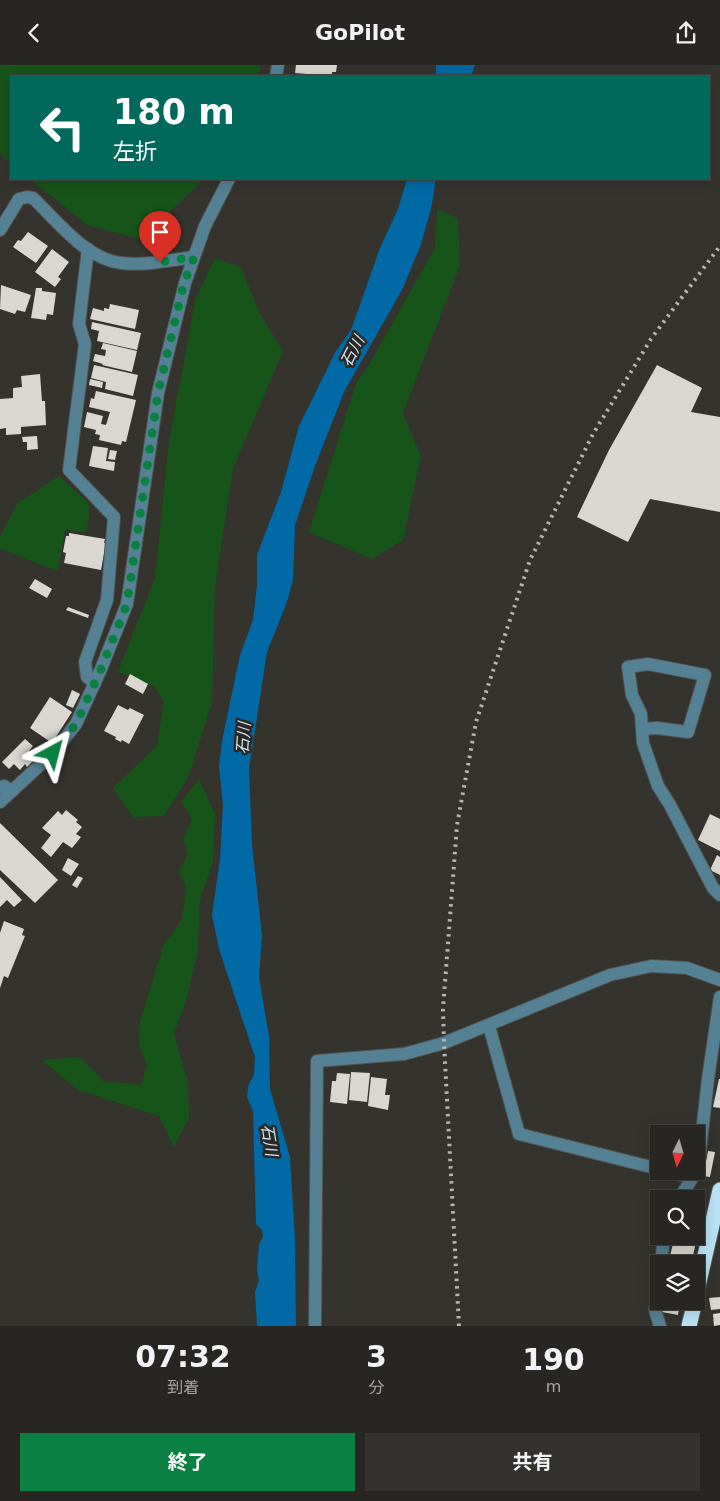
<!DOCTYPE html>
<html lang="ja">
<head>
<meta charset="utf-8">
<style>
  :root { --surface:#282622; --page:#34322f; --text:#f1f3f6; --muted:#a5a5a5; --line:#444340; --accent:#0b8043 }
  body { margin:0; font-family:"DejaVu Sans","Noto Sans JP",sans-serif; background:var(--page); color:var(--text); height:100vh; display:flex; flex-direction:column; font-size:19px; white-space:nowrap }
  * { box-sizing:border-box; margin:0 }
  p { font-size:16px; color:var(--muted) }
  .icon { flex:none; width:28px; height:28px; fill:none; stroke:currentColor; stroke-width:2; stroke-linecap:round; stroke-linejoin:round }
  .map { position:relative; height:1261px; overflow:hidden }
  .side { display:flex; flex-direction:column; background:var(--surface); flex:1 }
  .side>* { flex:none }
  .hud { position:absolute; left:10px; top:10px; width:700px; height:105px; border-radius:0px; box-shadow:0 2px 12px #0003,0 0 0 1px var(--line); background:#00695c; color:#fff; overflow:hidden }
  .needle { width:32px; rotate:185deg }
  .buttons { position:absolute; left:650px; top:1060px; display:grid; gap:10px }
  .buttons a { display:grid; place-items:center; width:55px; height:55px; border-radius:0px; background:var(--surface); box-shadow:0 2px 12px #0003,0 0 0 1px var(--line); font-size:25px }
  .pin { position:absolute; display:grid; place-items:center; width:42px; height:42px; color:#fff; margin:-51px -21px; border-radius:50% 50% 50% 0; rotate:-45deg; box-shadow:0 0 5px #0007 }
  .pin .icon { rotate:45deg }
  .me { position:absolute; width:55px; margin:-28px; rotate:38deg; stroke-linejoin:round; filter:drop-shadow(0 0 4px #0008) }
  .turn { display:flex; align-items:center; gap:18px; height:105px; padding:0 20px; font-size:22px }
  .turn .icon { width:65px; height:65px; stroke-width:2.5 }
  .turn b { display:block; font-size:35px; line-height:42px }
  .eta { display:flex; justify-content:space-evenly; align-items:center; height:85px; text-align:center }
  .eta b { font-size:30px; font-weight:700; line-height:35px }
  .cta { display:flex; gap:10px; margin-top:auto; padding:10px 20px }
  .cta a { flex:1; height:58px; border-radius:0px; background:var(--accent); color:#fff; font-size:20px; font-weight:700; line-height:58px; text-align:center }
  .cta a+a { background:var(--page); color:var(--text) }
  header { display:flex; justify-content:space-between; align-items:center; height:65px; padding:0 20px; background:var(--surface); font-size:22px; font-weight:700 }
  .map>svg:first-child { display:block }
  .green { fill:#17541a }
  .water { fill:#0069a6 }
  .building { fill:#d9d7d0 }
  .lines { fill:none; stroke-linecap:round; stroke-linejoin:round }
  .minor-casing { stroke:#53514d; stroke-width:14 }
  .highway-casing { stroke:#53514d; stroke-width:17 }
  .minor { stroke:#558194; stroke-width:12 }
  .highway { stroke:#b9e2f5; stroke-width:15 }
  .rail { stroke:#b8b6b2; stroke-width:4; stroke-dasharray:2.5 5; stroke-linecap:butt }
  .route { stroke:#0b8043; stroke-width:9; stroke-dasharray:0 16.2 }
  .labels { text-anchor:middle; stroke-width:5; stroke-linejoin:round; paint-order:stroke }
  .water-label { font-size:16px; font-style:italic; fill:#d2e5f6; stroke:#2b2924 }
</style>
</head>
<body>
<header><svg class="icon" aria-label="back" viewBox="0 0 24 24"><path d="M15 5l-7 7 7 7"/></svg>GoPilot<svg class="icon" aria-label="share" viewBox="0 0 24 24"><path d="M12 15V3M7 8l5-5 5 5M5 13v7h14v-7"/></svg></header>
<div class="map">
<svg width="720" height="1261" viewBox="0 0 720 1261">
  <rect width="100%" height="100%" fill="#35332e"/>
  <g class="green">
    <path d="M0 0H261L258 11H11V98L3 92 0 87Z"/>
    <path d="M30 114H204L142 174 89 161Z"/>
    <path d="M437 144 458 153 460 201 403 348 421 391 403 475 372 494 309 467 356 318 370 298 435 183Z"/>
    <path d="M215 193 241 202 260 249 283 286 233 404 215 522 212 637 189 711 164 751 133 752 113 723 157 681 164 636 154 621 118 607 155 513 169 376 195 236Z"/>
    <path d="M59 411 90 440 87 467 65 465 58 506 0 484V472L17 439Z"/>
    <path d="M199 714 215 749 213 797 200 835 198 885 186 936 174 969 188 1017 189 1053 174 1082 159 1051 78 1025 42 995 81 992 103 1016 141 1020 147 1000 139 979 140 957 164 879 182 855 186 821 179 807 188 789 183 774 192 754 181 737Z"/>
  </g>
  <g class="water">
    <path d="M436 0H475L471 11H436Z"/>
    <path d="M407 114H436L431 144 420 182 402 225 344 327 315 401 295 460 293 515 287 537 267 587 249 704 252 779 262 870 259 912 269 971 270 1024 290 1092 295 1175 296 1261H257L255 1227 259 1215 257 1205 259 1179 263 1172 262 1165 256 1159 253 1046 247 1032 248 1021 254 1010 255 992 219 884 212 850 220 794 223 740 219 702 222 676 240 590 253 555 257 520V490L281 427 299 361 335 288 351 265 380 183 398 144Z"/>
  </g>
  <g class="building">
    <path d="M296 0H337L336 7H332V11L295 8Z"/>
    <path d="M28 167 48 181 36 198 13 182 18 175 21 176Z"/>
    <path d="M52 184 69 197 58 212 61 214 55 222 35 207Z"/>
    <path d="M1 220 31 230 25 247 17 245 15 249 0 244Z"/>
    <path d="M36 223H42V226L56 228 53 250 47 249 46 255 31 253Z"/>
    <path d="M110 239 139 245 135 264 90 254 93 243 104 246V243L109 244Z"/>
    <path d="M92 257 141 268 137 285 97 276 99 266 91 264Z"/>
    <path d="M103 278 137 286 132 307 102 300 103 299 93 296 95 289 105 291 106 285 101 284Z"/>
    <path d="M94 300 138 310 133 331 105 324 106 317 91 313Z"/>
    <path d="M657 300 702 323 691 347 720 352V447L650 434 628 477 577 452 609 385Z"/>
    <path d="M40 309 42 336H45L46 360 21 362V369L6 370V363L0 364V334L13 333V323L22 322 21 311Z"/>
    <path d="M90 314 103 317 102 323 89 320Z"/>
    <path d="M96 326 136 335 126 377 122 376 121 380 99 375 100 370 95 369 96 365 84 362 87 347 103 351 101 359 106 360 110 347 89 342 91 333 94 334Z"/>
    <path d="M37 371 38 384 27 385V377H23L22 372Z"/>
    <path d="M93 381 108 383 106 396 115 397 114 406 89 401Z"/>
    <path d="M110 385 117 386 115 395 108 394Z"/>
    <path d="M69 468 105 474 104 478H106L101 505 64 498 66 488 63 487 66 471H69Z"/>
    <path d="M35 514 52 524 47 533 29 523Z"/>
    <path d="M68 542 89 550 88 553 66 545Z"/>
    <path d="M130 609 148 619 143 629 125 619Z"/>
    <path d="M72 625 80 629 73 643 66 640Z"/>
    <path d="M50 632 72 647 52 678 30 663Z"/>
    <path d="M118 640 128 645 130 643 144 650 129 679 122 675 121 677 115 674 116 672 104 666Z"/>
    <path d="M25 674 33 681 29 686 36 693 27 702 25 699 20 705 14 699 9 704 2 697Z"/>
    <path d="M66 745 78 755 76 757 82 762 76 769 81 772 72 783 63 777 51 792 41 783 51 770 42 763 58 746 62 750Z"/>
    <path d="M710 749 720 754V786L698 775Z"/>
    <path d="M0 758 58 815 35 838 0 805Z"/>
    <path d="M717 790 720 792V810L710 805Z"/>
    <path d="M68 793 79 799 71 811 62 805Z"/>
    <path d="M78 811 83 813 77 823 72 820Z"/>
    <path d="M0 812 22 835 14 842 7 835 0 842Z"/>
    <path d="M4 856 24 864 22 870 25 871 8 913 4 911 0 923V868Z"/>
    <path d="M351 1007 370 1008 367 1037 349 1035Z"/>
    <path d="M337 1008 350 1009 347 1039 330 1037 332 1016H336Z"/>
    <path d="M371 1012 387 1014 385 1030H390L388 1045 368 1041Z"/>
    <path d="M719 1014H720V1043L713 1042Z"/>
    <path d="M708 1086 715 1087 710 1112 703 1111Z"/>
    <path d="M693 1124 705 1127 697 1165 696 1134H690Z"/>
    <path d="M675 1171 697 1173 691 1199H668Z"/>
    <path d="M720 1232V1244L711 1245 709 1233Z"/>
    <path d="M663 1236H680L678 1250 662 1247Z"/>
    <path d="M720 1248V1260L714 1261 713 1249Z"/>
  </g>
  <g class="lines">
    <defs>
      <g id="minor">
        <path d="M276 11 278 0"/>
        <path d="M0 165 19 134 27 132 33 133C57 156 86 194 121 198 145 201 170 195 194 192"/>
        <path d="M88 184 79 259 85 279 69 405 114 452 107 535 85 597 87 612 95 618"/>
        <path d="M643 664 657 663 688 667 705 610 648 599 628 602 632 630 641 649 643 678 658 721 670 740 713 823 720 830"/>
        <path d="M0 722 4 721 12 726"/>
        <path d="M0 737 53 688 76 659 101 604 127 539 158 328 185 218 205 161 229 114"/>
        <path d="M489 961 519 1069 659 1104"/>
        <path d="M666 1106 692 1113"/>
        <path d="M679 1134 698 1104 708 1014 720 932"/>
        <path d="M661 1199 664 1171"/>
        <path d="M659 1216 655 1245 660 1261"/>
        <path d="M315 1261 317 996 404 989 444 978 610 910 651 901 687 903 720 915"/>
      </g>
      <g id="highway">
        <path d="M696 1230 720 1125"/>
        <path d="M689 1261 695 1236"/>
      </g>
    </defs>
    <use href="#minor" class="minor-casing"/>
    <use href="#highway" class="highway-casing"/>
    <use href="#minor" class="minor"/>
    <use href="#highway" class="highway"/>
    <path class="rail" d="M459 1261 444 978 443 944 457 760 476 657 530 495 593 369 651 274 720 181"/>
  </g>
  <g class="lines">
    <path class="route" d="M53 688 76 659 101 604 127 539 158 328 184 218 194 192 160 197"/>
  </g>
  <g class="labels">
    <g class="water-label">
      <text transform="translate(352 286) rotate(-62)" y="6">石川</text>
      <text transform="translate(243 673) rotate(-86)" y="6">石川</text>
      <text transform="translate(270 1075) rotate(81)" y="6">石川</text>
    </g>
  </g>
</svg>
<div class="buttons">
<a><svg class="needle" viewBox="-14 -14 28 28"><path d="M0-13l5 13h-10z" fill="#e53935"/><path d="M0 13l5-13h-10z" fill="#a5a5a5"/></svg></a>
<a><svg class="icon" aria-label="search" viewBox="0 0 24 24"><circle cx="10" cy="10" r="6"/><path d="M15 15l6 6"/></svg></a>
<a><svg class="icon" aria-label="layers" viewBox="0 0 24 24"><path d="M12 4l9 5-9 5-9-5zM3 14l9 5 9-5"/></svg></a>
</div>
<div class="pin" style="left:160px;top:197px;background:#d93025"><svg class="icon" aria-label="arrive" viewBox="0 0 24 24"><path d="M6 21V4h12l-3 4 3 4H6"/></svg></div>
<svg class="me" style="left:53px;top:688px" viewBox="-20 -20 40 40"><path d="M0-17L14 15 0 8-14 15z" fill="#0b8043" stroke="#fff" stroke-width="4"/></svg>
<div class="hud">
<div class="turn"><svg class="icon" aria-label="left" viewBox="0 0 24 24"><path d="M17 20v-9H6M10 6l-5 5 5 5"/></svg><div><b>180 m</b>左折</div></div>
</div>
</div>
<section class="side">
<div class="eta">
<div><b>07:32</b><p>到着</p></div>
<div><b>3</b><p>分</p></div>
<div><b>190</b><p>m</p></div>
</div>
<div class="cta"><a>終了</a><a>共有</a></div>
</section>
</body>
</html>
